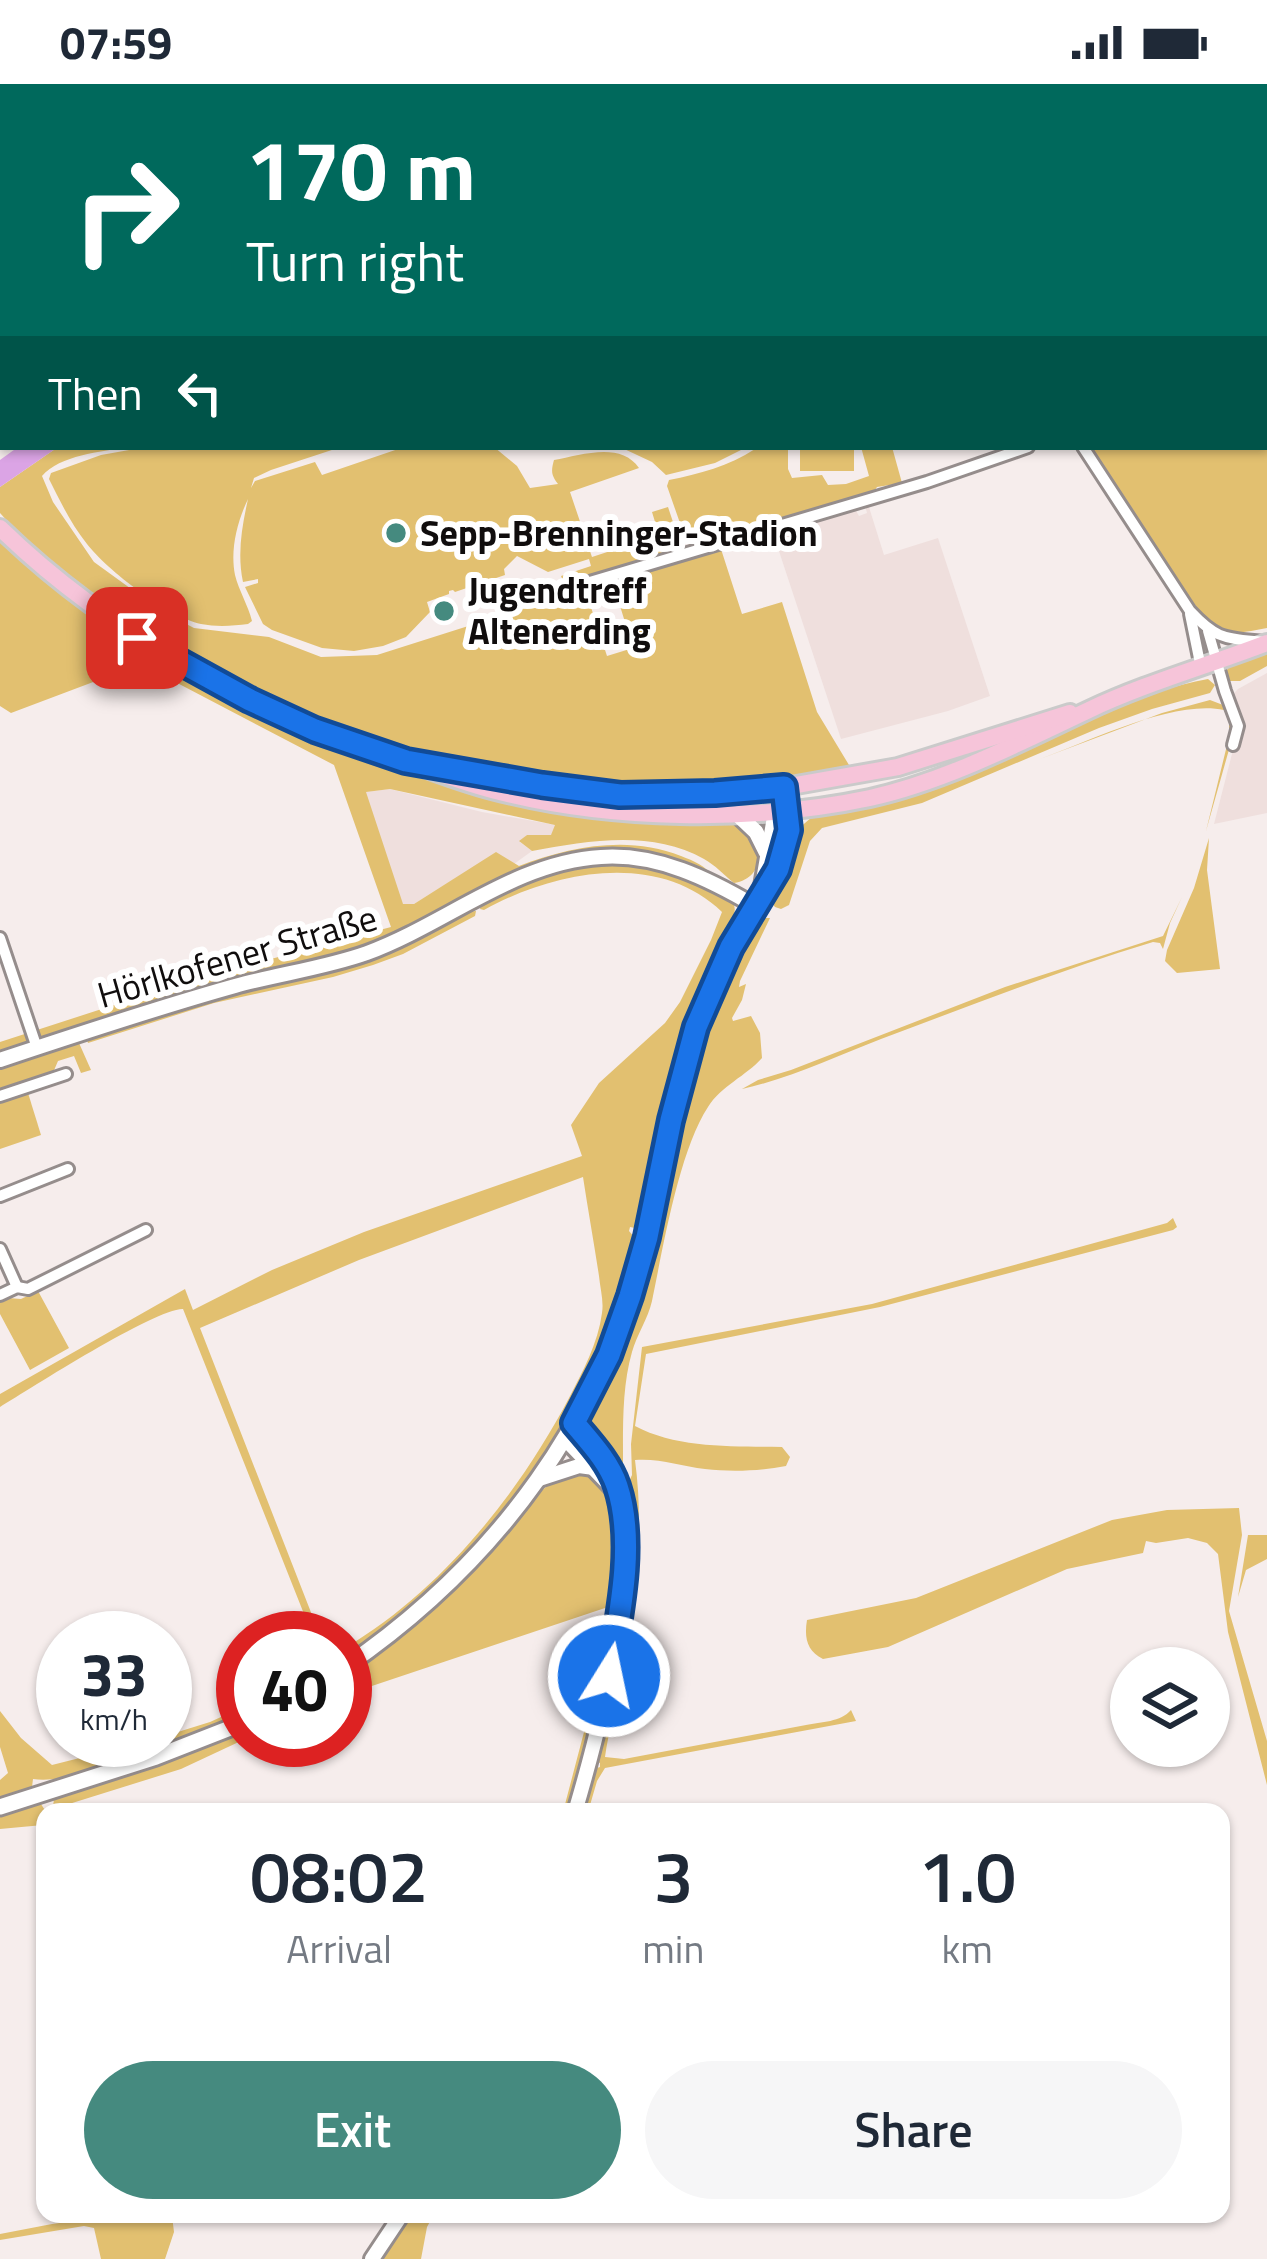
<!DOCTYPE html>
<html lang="en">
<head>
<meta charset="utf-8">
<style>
  :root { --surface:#fff; --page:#f6f6f7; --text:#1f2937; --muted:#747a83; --accent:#458a7f }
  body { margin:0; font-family:"Titillium Web",sans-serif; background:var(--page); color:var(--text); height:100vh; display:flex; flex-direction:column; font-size:45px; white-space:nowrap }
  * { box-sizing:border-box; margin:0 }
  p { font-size:39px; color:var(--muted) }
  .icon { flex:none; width:66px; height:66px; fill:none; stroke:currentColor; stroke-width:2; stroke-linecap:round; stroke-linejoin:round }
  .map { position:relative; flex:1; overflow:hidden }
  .panel { position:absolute; left:36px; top:1719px; width:1194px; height:420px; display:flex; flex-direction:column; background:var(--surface); border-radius:24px; box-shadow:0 3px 9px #0004 }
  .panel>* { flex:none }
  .hud { position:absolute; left:0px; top:0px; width:1269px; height:366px; box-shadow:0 3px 9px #0004; background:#00695c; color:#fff; overflow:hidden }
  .controls { position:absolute; left:1110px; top:1563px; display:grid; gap:24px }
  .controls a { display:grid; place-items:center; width:120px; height:120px; border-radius:50%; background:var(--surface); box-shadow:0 3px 9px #0004; font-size:60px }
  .speed { position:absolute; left:36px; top:1527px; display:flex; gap:24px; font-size:60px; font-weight:700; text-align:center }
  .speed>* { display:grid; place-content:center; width:156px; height:156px; border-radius:50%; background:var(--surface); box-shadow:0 3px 9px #0004; line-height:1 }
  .speed small { font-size:30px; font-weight:400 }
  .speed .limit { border:18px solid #d22; background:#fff; color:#111 }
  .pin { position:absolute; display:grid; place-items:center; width:102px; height:102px; color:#fff; margin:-51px; border-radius:24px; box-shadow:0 6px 18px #0006 }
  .me { position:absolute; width:132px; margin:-66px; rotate:10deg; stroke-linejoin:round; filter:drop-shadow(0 0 9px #0008) }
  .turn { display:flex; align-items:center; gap:42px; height:252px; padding:0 48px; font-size:54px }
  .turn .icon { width:156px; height:156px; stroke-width:2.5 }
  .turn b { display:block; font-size:84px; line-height:102px }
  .then { display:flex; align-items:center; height:114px; padding:0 48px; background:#0003; gap:24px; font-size:45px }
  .eta { display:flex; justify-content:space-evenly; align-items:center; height:204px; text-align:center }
  .eta b { font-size:72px; font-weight:600; line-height:84px }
  .button { display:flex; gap:24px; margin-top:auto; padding:24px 48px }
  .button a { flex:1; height:138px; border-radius:72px; background:var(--accent); color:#fff; font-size:48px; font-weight:600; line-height:138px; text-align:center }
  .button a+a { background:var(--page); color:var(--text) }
  .status { display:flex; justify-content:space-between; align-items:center; height:84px; padding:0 60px; background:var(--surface); direction:ltr }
  .status svg { height:33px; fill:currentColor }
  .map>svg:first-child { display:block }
  .built { fill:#efdfdd }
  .green { fill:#e2c070 }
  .water { fill:#dba4e5 }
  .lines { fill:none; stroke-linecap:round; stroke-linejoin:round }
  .minor-casing { stroke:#958d8c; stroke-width:16 }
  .tertiary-casing { stroke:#958d8c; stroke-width:20 }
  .secondary-casing { stroke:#958d8c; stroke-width:21 }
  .primary-casing { stroke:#cacaca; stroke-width:22 }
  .minor { stroke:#fff; stroke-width:10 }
  .tertiary { stroke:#fff; stroke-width:14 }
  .secondary { stroke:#fff; stroke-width:15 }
  .primary { stroke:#f6c4d9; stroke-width:16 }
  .route-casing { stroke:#114b97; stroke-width:30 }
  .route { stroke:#1a73e8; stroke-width:21 }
  .poi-dot { fill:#458a7f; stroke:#fff; stroke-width:4.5 }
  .labels { text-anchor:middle; stroke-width:12; stroke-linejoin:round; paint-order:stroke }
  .poi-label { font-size:36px; font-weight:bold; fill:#100d0d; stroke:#fff; text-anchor:start }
  .street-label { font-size:36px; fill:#100d0d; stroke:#fff }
</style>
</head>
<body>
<div class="status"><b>07:59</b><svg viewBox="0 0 49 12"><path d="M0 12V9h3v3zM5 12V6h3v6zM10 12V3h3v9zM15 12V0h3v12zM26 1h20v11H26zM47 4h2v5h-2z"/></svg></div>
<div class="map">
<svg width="1267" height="2175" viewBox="0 0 1267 2175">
  <rect width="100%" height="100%" fill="#f6edec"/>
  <g class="built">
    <path d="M868 420 884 471 938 454 990 612 948 627 841 655 773 449 855 425 859 432 867 429 865 421Z"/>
    <path d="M1267 589V729L1214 740 1233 666 1232 644 1223 621 1238 605Z"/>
    <path d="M390 705 482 728 556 741 552 751H527L520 758 532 767 514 780 496 769 414 820H402L365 708Z"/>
  </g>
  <g class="green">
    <path d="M1267 240V544C1246 548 1227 553 1208 540L1087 363H1266Z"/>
    <path d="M58 363H127C101 368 60 371 42 392L53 418 94 478 163 528 194 544 269 553 321 573 377 571 585 505 607 572 633 564 612 496 720 462 742 530 782 518 817 628 852 686C666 722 468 705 294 628 272 618 250 606 228 596 145 554 62 499 0 429V403Z"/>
    <path d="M146 363H341L271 386 254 394 251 404 255 397 315 378 322 391 404 363H494L517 382 530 404 558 400C551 391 551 387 554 376 581 371 621 357 639 384L570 408 592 473 659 451 652 428 668 423 681 462 562 502 556 500 563 497 561 492 591 482 589 475 548 488 517 472 504 485 505 491 455 508 453 506 449 507V510L427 518 430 528 406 553 383 562 354 567 322 564 272 546 263 540 245 503 258 499V495L243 498C237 470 242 442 248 415 237 438 230 466 235 491 239 507 248 521 252 537L248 540C233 542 216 543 201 540 168 533 107 486 87 460 71 440 60 417 49 395L51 389 101 371Z"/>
    <path d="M620 363H747L715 379 666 391 652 378Z"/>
    <path d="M753 363H788V385L792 394 822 391 828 401 846 400 869 392 861 363H892L902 399 877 403 871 412 691 462 687 459 667 402 669 396C699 390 729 382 755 365Z"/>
    <rect x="800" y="363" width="54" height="24"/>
    <path d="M0 456C38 487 75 520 115 547 215 615 329 667 447 697 485 707 525 711 564 718 607 726 656 740 699 741 713 742 733 737 744 745 767 761 763 795 734 799 724 791 715 781 704 775 651 745 587 757 532 767L519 757 527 751H551L555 741 390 705 366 708 403 820H414L496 768 519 782C570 762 629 751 681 772 694 777 706 782 713 793 666 771 625 764 573 770L362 865 0 970V958L188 897 391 843 334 681 141 580 11 629 0 622Z"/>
    <path d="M1267 569V582L1240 597H1229L1225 589 1229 583Z"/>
    <path d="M1208 595 1215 601 1210 609 1152 625 1099 644 922 719 822 744 810 757 789 821 781 825 775 823 772 819 786 786 797 746 813 732C857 721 906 714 949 698 1034 665 1117 612 1208 595Z"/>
    <path d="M1210 616 1223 621 1229 633 1232 655 1206 747 1229 653V638L1224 626C1175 615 1089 657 1040 675L1162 629Z"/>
    <path d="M465 691C505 699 544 711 584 714 640 720 696 715 752 713L766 719 765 722 697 724 564 714Z"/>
    <path d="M1209 754 1207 786 1220 885 1177 889 1165 877 1167 866 1194 804Z"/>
    <path d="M634 779C654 783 726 802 734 821 740 837 708 889 701 906 671 978 661 1054 643 1129L635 1144 630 1143 629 1147 636 1155 635 1168 614 1232 598 1273 554 1357 517 1414 501 1436 429 1511 345 1574V1564C441 1507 518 1411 569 1314 583 1287 598 1259 602 1229 604 1217 600 1204 599 1192 594 1159 588 1126 583 1093L359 1176 200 1244 321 1554H314L306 1535 183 1225C156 1224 31 1304 0 1323V1310L185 1205 193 1226 272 1186 364 1148 582 1072 571 1041 599 999 665 939 680 918 711 856 722 828C658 766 554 787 484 826L480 825 482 817 558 786 584 780Z"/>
    <path d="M1182 813 1170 839 1163 865 1160 859 1153 858C1061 886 972 921 881 955 834 973 791 994 742 1005L758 996 791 986 1005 903 1163 852Z"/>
    <path d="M476 827 475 832 403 870 373 881 333 893 214 919 88 959 86 953 179 922 338 883 463 828Z"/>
    <path d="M762 834H770L740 897 739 903 746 900 742 916 732 934 733 937 751 932 760 949 762 974C746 992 721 1002 708 1023 679 1067 663 1164 652 1217 648 1235 637 1250 632 1268 622 1303 623 1342 623 1378L619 1384C606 1369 590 1354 592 1333 615 1285 636 1237 649 1185 678 1081 686 970 738 873 745 859 751 845 762 834Z"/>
    <path d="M74 957 79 959 91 986 81 989 74 972 58 977 52 991 0 1008V980Z"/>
    <path d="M28 1009 41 1051 0 1065V1018Z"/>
    <path d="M1173 1134 1177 1143 1173 1146 880 1223 646 1270 635 1342C678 1365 734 1362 782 1363L790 1373 786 1382C760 1387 731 1388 705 1385 681 1382 659 1374 635 1376 645 1450 635 1527 621 1600 616 1624 608 1649 605 1673L624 1675 806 1641C821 1638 841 1638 851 1626L856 1637 605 1684 597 1697 588 1728H580L594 1685 600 1683V1679L595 1677 615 1588 625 1406 632 1391 631 1360 642 1263 872 1220 1167 1139Z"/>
    <path d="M38 1207 69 1264 30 1286 0 1230V1217L8 1214 21 1215Z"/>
    <path d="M569 1388 589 1389C598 1398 610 1407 615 1420 622 1442 622 1502 612 1521L615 1532 591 1646 569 1728H563L594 1610 611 1522 345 1611V1590C396 1558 440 1518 482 1474 507 1448 535 1403 569 1388Z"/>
    <path d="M1239 1424 1242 1451 1229 1527 1267 1657V1701L1228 1548 1218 1470 1207 1459 1188 1454 1156 1459 1146 1457 1143 1469 1067 1485 888 1563 823 1575C807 1567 804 1554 807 1536L916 1514 1112 1436 1167 1426Z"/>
    <path d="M1248 1451H1267V1475L1246 1486 1238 1513Z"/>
    <path d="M243 1623V1632C194 1652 81 1702 33 1695L32 1703 19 1711 0 1717V1696L8 1689 0 1663V1627L21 1654 52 1681 151 1656H165V1652L210 1638Z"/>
    <path d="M243 1645V1656L181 1685 53 1725 54 1713Z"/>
    <path d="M35 1720H41L46 1728 43 1741 0 1745V1729Z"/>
    <path d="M124 2130H178L172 2132 174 2148 165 2175H101L94 2144 84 2142 0 2156V2150L52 2140Z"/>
    <path d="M415 2130H434L427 2143 421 2175H378L405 2135H415Z"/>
  </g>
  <path class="water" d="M18 363H58L0 403V376Z"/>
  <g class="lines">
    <defs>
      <g id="minor">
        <path d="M331 0 332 3"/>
        <path d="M521 0 522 3"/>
        <path d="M722 0 723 3"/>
        <path d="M891 0 893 3"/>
        <path d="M1162 0 1163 3"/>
        <path d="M354 3 355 0"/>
        <path d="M1026 3 1034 0"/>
        <path d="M1219 3 1227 0"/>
        <path d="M1266 155 1267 156"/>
        <path d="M1266 235H1267"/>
        <path d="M1083 363 1190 527C1217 556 1225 554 1264 558"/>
        <path d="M583 500 927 398 1028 363"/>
        <path d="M1190 530 1201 584"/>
        <path d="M1208 547 1225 607 1238 642 1233 661"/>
        <path d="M0 854 37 964"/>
        <path d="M0 1012 66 990"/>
        <path d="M0 1112 68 1085"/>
        <path d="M0 1165 17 1203"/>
        <path d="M0 1211 17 1203 28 1205 146 1146"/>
      </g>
      <g id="tertiary">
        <path d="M0 976C78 950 156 924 235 902 278 890 325 884 367 869 446 840 515 778 601 773 657 769 709 795 755 822"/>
        <path d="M574 1339C589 1358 608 1377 617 1400 645 1476 598 1650 575 1728"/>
        <path d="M565 1355 612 1404"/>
        <path d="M539 1395 579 1382 594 1384"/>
        <path d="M372 2175 402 2130"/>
      </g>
      <g id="secondary">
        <path d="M737 730 756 748 766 768"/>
        <path d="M762 805 774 736 780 717"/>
        <path d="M345 1583C498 1478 604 1333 648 1151 665 1080 673 1006 698 937 707 912 718 886 731 862 764 802 797 778 785 703"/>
        <path d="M0 1723 156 1673 243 1639"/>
      </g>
      <g id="primary">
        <path d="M0 444C110 551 244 621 389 671 423 683 457 697 492 706 608 737 752 739 870 714 946 697 1019 659 1089 626 1143 600 1210 581 1267 559"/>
        <path d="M460 687 620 711 715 709 785 703 898 683 1070 629"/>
      </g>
    </defs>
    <use href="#minor" class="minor-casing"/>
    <use href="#tertiary" class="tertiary-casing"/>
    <use href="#secondary" class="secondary-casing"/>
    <use href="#primary" class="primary-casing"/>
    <use href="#minor" class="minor"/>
    <use href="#tertiary" class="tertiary"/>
    <use href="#secondary" class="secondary"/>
    <use href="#primary" class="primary"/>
  </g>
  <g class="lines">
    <defs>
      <path id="route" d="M137 554 250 616 315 646 406 677 542 701 620 711 715 709 784 703 789 746 778 785 731 863 696 943 671 1036 647 1153 630 1212 609 1271 574 1339C590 1358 609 1378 617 1402 636 1459 619 1534 609 1592"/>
    </defs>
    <use href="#route" class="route-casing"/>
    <use href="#route" class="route"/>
  </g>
  <g class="poi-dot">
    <circle cx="396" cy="449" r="12"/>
    <circle cx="444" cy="527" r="12"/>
  </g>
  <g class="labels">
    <g class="poi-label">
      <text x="420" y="462">Sepp-Brenninger-Stadion</text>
      <text x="468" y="519">Jugendtreff<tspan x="468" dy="41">Altenerding</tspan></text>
    </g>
    <g class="street-label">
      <text transform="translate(237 872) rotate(-16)" y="13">Hörlkofener Straße</text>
    </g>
  </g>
</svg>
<div class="controls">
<a><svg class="icon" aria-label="layers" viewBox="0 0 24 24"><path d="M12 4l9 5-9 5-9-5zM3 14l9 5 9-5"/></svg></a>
</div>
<div class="speed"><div>33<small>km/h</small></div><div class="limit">40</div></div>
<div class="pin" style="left:137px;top:554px;background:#d93025"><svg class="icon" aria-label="arrive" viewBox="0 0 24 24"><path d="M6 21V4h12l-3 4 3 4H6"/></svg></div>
<svg class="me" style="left:609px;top:1592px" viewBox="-20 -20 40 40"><circle r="17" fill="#1a73e8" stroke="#fff" stroke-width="3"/><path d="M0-11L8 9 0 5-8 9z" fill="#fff"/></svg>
<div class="hud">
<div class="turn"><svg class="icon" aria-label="right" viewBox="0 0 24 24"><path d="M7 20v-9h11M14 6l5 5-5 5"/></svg><div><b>170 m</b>Turn right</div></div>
<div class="then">Then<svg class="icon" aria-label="left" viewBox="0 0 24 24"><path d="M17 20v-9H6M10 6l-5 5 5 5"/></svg></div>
</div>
<section class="panel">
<div class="eta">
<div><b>08:02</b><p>Arrival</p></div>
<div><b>3</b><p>min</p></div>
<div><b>1.0</b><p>km</p></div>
</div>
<div class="button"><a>Exit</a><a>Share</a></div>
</section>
</div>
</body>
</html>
